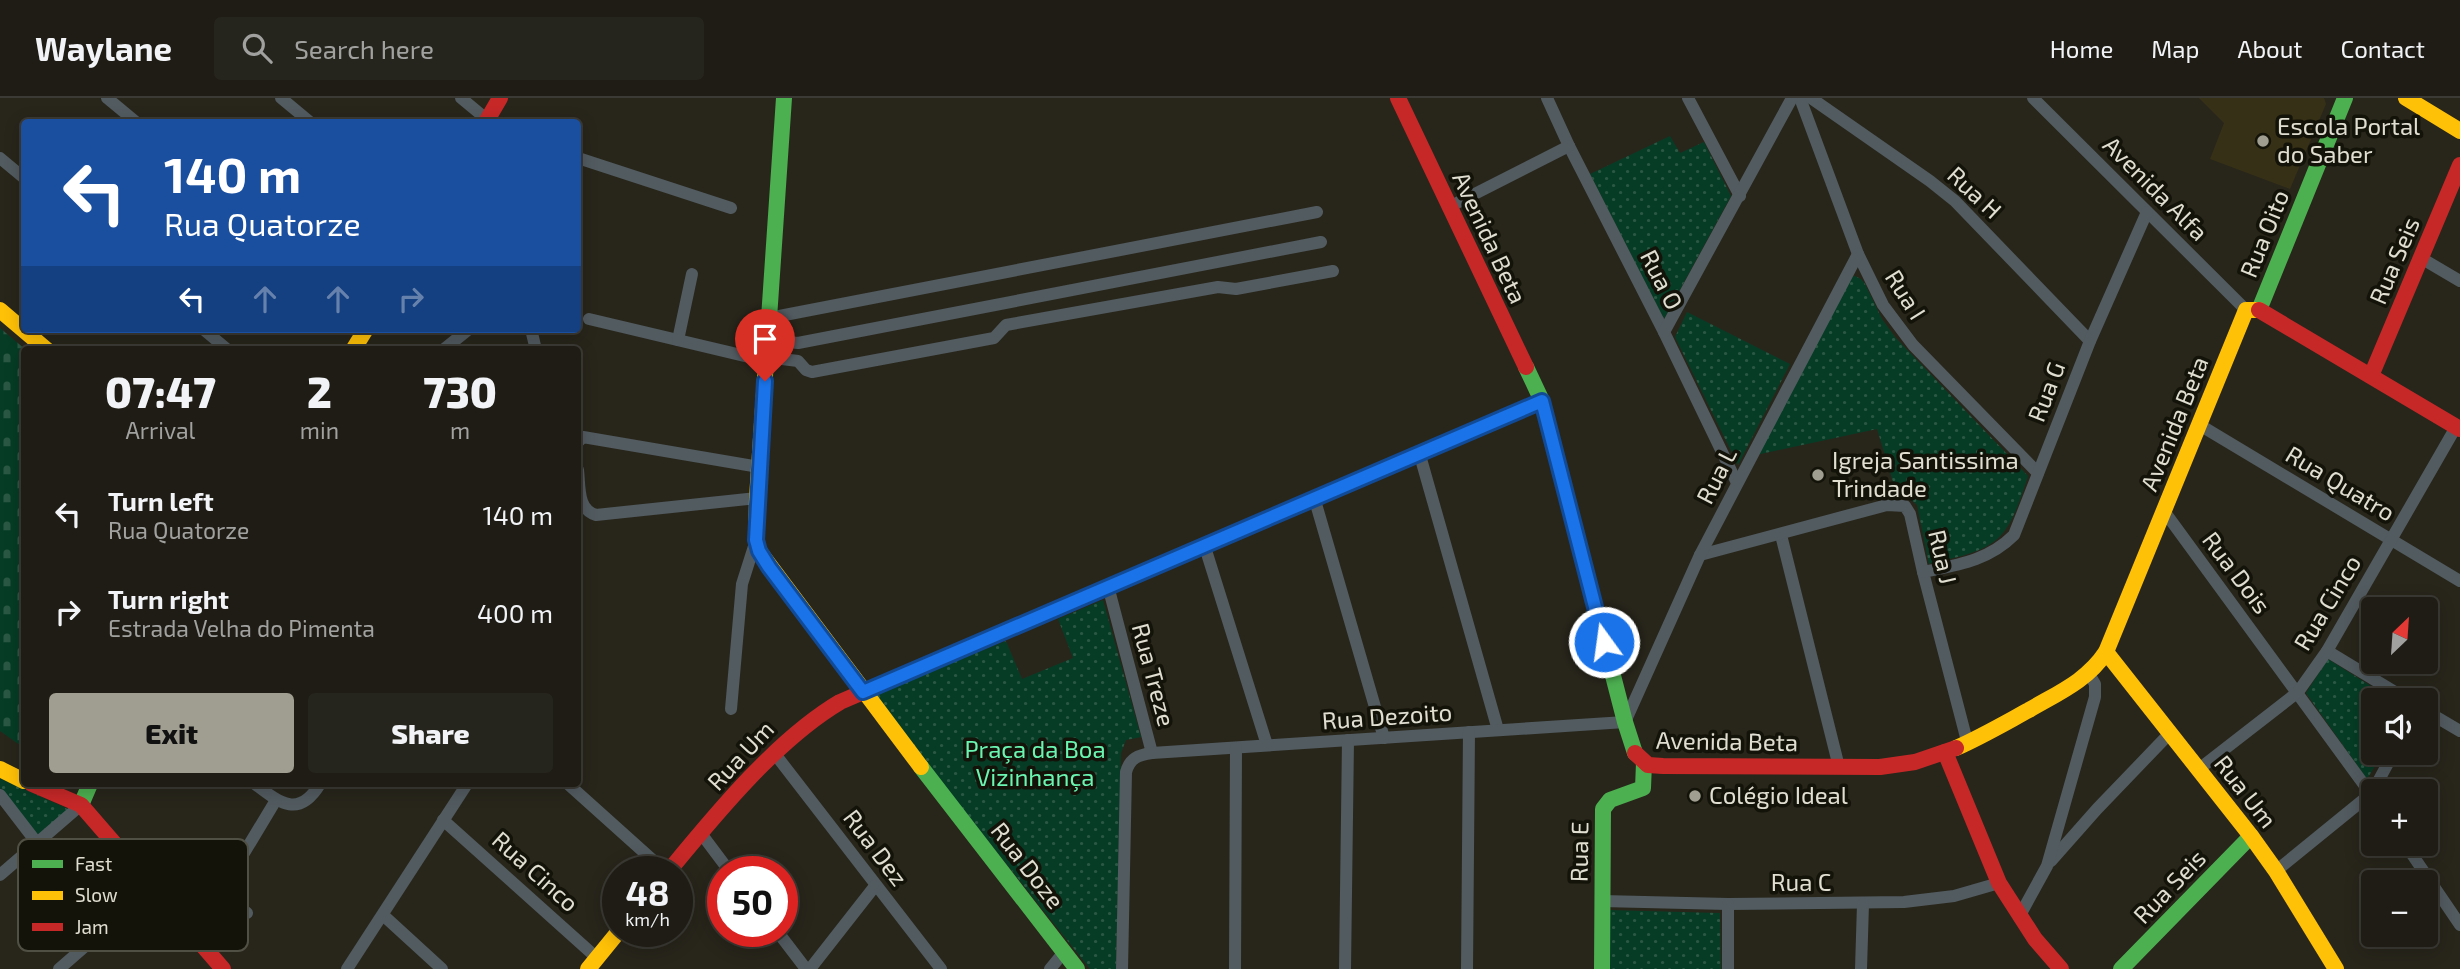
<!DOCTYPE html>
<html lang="en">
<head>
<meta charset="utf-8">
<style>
  :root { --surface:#1e1c14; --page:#26251d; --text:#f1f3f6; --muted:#a1a1a0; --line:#3c3a34; --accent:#a09e91 }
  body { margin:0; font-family:"Exo 2",sans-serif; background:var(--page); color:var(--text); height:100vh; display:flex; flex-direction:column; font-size:26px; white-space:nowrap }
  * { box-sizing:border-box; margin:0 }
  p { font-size:23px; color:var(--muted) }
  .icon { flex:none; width:38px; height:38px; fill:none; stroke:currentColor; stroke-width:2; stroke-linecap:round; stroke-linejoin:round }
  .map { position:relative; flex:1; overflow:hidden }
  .side { position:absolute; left:21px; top:248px; width:560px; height:441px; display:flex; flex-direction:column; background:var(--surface); border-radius:7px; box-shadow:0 4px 18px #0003,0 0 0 2px var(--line) }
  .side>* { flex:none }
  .guide { position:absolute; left:21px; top:21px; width:560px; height:214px; border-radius:7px; box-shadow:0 4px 18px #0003,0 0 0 2px var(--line); background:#1a4fa0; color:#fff; overflow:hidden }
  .needle { width:46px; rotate:25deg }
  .fabs { position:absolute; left:2361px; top:499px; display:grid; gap:14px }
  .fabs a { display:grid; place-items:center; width:77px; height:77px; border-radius:7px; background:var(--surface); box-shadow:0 4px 18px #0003,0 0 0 2px var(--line); font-size:35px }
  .speed { position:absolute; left:602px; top:758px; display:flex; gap:14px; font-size:35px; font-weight:700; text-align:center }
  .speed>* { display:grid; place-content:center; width:91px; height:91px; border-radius:50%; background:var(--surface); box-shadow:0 4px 18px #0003,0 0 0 2px var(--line); line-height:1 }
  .speed small { font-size:18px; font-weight:400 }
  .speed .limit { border:10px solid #d22; background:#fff; color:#111 }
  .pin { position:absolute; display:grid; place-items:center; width:60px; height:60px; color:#fff; margin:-72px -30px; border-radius:50% 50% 50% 0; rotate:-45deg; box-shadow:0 0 7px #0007 }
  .pin .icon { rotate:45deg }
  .me { position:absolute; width:77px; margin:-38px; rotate:346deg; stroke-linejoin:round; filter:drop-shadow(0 0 5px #0008) }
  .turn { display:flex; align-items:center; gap:24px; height:147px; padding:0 28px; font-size:32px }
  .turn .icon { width:91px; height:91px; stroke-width:2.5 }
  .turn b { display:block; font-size:49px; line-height:60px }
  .lanes { display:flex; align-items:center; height:66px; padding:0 28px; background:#0003; justify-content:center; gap:35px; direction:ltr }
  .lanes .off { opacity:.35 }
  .eta { display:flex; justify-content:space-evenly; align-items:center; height:119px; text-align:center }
  .eta b { font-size:42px; font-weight:800; line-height:49px }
  .action { display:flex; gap:14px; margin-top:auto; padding:14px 28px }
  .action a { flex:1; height:80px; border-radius:7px; background:var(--accent); color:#111; font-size:28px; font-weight:800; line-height:80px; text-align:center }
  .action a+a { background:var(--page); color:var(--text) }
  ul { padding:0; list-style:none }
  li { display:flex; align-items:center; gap:21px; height:98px; padding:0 28px }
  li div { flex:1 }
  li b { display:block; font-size:26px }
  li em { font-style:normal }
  header { display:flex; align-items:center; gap:42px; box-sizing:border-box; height:98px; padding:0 35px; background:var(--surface); border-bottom:2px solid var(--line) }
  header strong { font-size:33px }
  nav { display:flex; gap:38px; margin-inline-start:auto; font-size:24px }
  .search { width:490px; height:63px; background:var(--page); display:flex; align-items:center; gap:18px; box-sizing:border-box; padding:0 24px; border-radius:7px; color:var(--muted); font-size:26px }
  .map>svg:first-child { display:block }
  .built { fill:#363016 }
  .grass { fill:url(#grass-dots) }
  .cemetery { fill:url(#cemetery-stones) }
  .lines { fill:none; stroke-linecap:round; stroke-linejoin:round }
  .street { stroke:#525b60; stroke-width:12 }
  .fast { stroke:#4caf50; stroke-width:16 }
  .slow { stroke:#ffc107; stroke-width:16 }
  .jam { stroke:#c62828; stroke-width:16 }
  .route-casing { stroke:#114b97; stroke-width:18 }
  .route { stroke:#1a73e8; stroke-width:12 }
  .poi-dot { fill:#a09e91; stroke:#141309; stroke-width:2.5 }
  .labels { text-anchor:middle; stroke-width:7; stroke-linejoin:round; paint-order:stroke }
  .poi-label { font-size:24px; fill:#e0ded1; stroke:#141309; text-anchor:start }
  .street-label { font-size:24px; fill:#e0ded1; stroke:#141309 }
  .park-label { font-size:24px; fill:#69f6b1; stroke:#141309 }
  .key { fill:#141309; stroke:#515045; stroke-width:2 }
  .key-label { font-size:19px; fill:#e0ded1 }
</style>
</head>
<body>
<header>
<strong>Waylane</strong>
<div class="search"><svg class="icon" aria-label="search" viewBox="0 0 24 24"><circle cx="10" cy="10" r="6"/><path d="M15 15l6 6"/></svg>Search here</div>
<nav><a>Home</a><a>Map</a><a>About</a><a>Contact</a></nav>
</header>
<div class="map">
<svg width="2460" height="871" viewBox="0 0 2460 871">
  <defs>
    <pattern id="grass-dots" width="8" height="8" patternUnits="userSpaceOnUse" patternTransform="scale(1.75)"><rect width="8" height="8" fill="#063c25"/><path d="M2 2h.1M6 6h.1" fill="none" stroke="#2a5844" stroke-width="1.8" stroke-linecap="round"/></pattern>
    <pattern id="cemetery-stones" width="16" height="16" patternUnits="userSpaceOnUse" patternTransform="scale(1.75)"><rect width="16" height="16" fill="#063c25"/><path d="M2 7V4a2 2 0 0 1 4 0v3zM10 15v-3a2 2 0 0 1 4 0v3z" fill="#2a5844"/></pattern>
  </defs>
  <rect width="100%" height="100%" fill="#28261b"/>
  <path class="built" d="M2199 0H2324L2326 6 2290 91 2210 61 2224 25Z"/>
  <g class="grass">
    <path d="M1670 38 1680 55 1704 44 1731 98 1664 221 1590 76Z"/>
    <path d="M1855 178 1861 181 1865 186 1882 221 1895 239 2028 378C2006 447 1998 450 1929 466L1917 407 1908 399 1897 397 1877 331 1756 357 1851 179Z"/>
    <path d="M1687 214 1790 266 1738 367 1675 239Z"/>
    <path d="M1103 502 1141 639 1126 642 1121 655 1116 871H1090L872 597 1006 543 1022 581 1073 560 1058 521Z"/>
    <path d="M2328 561 2393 602H2373V654L2383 655 2367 681 2306 595Z"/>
    <path d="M0 680 70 712 37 739 0 690Z"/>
    <path d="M1608 812 1720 815 1721 871H1609Z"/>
  </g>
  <path class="cemetery" d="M0 230 26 252 24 650 0 633Z"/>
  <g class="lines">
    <g class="street">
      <path d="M107 0 136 24"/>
      <path d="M281 0 310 24"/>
      <path d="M461 0 490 24"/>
      <path d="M1547 0 1569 48 1664 234 1737 385"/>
      <path d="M1688 0 1740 98"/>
      <path d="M1800 0 1858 156 1883 207 1913 247 2038 375"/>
      <path d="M1811 0 1930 83 1955 103 2090 243"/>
      <path d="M2033 0 2246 212"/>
      <path d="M0 60 24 80"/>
      <path d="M578 60 731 110"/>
      <path d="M1449 109 1569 48"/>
      <path d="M2421 160 2460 183"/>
      <path d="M769 220 1317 114"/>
      <path d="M589 221 766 263"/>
      <path d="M203 231 228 252"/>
      <path d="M531 231 536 252"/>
      <path d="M1664 234 1792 0"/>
      <path d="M678 242 692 176"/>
      <path d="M768 242 798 245 1321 144"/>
      <path d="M443 252 469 231"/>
      <path d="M766 259 798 263 806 272 812 274 994 240 1006 227 1218 189 1236 191 1333 173"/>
      <path d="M2198 326 2460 483"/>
      <path d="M578 344 583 339 759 369"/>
      <path d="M1419 354 1498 632"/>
      <path d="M578 372C580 389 577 411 596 417L757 400"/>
      <path d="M1314 399 1384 640"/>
      <path d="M2164 413 2373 699"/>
      <path d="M1781 437 1839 669"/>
      <path d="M1204 446 1267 647"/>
      <path d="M1700 457 1887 407 1905 408 1910 416 1923 474 1967 643"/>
      <path d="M1923 474C1957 467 1988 463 2014 437L2090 243 2147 114"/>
      <path d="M1108 488 1152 655"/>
      <path d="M2327 553 2408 602"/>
      <path d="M731 611 742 486 756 442"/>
      <path d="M2426 613 2460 633"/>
      <path d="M775 656 941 871"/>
      <path d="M2199 671 2298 594 2327 553 2456 329"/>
      <path d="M255 686C281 706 299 720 320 686"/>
      <path d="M568 686 666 774"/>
      <path d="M2373 693 2394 654"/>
      <path d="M0 697 37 745"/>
      <path d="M443 722 597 860"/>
      <path d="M700 734 730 774"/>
      <path d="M2405 746 2460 827"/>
      <path d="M2051 763 2097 711 2170 635"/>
      <path d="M2276 773 2373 694"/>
      <path d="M0 777 81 707"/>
      <path d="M1602 803 1728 806 1904 804 1954 798 1999 785"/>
      <path d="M247 815 228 800 226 785 276 702"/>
      <path d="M383 817 442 871"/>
      <path d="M2019 819 2047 768 2095 599V586L2089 576"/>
      <path d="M777 833 806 871"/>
      <path d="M196 839 232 805"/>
      <path d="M59 871 152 790"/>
      <path d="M347 871 467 686"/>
      <path d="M810 871 875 788"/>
      <path d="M1050 871 1064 854"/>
      <path d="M1122 871 1126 674C1130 660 1138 657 1152 655L1625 624 1700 457 1858 156"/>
      <path d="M1235 871 1236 650"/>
      <path d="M1345 871 1348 642"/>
      <path d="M1467 871 1469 634"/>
      <path d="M1728 871V806"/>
      <path d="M1861 871 1863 806"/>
    </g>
    <g class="fast">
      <path d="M2259 212 2345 0"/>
      <path d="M1526 269 1542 303 1625 624 1635 655"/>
      <path d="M765 279 784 0"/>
      <path d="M921 669 1077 871"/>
      <path d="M81 707 90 686"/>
      <path d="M1602 871 1603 711 1610 702 1643 690 1644 665"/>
      <path d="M2121 871 2251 738"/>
    </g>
    <g class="slow">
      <path d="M2406 0 2460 33"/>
      <path d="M0 212 47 252"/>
      <path d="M353 252 366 231"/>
      <path d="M765 279 757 400 756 442 759 453 921 669"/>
      <path d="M1089 497 1542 303"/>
      <path d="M2106 554 2251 738 2276 773 2336 871"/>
      <path d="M1956 650C1981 639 2005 625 2029 612 2058 595 2087 583 2106 554L2246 212H2259"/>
      <path d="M0 671 24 683"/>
      <path d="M588 871 619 833"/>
    </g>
    <g class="jam">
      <path d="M1398 0 1526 269"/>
      <path d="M486 24 500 0"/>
      <path d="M2259 212 2460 331"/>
      <path d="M2371 278 2460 67"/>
      <path d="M1945 654 1999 785 2035 841 2061 871"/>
      <path d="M1635 655 1648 667 1663 668 1880 669 1915 664 1956 650"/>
      <path d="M32 686 81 707 223 871"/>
      <path d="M668 774C715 717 776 642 840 604L1089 497"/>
    </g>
  </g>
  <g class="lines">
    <defs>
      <path id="route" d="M765 283 756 442 759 453 769 469 863 594 1542 303 1604 544"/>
    </defs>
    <use href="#route" class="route-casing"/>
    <use href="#route" class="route"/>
  </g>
  <g class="poi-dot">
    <circle cx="2263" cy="43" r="7"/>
    <circle cx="1818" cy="377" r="7"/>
    <circle cx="1695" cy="698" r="7"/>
  </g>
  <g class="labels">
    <g class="poi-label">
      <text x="2277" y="37">Escola Portal<tspan x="2277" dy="28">do Saber</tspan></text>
      <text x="1832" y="371">Igreja Santissima<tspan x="1832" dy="28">Trindade</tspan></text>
      <text x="1709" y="706">Colégio Ideal</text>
    </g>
    <g class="street-label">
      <text transform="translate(2155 91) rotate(45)" y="8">Avenida Alfa</text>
      <text transform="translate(1974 95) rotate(43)" y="8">Rua H</text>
      <text transform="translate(2265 136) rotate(-68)" y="8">Rua Oito</text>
      <text transform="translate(1489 140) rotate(65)" y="8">Avenida Beta</text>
      <text transform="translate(2395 163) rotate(-67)" y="8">Rua Seis</text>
      <text transform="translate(1661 182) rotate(63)" y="8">Rua O</text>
      <text transform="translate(1905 197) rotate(58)" y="8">Rua I</text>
      <text transform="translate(2047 294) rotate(-69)" y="8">Rua G</text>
      <text transform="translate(2175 326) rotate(-68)" y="8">Avenida Beta</text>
      <text transform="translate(1717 378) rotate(-63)" y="8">Rua L</text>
      <text transform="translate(2340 386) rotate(31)" y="8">Rua Quatro</text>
      <text transform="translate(1942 459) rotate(77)" y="8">Rua J</text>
      <text transform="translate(2236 475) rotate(53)" y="8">Rua Dois</text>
      <text transform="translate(2328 505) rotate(-59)" y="8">Rua Cinco</text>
      <text transform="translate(1153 577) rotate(75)" y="8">Rua Treze</text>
      <text transform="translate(1387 619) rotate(-4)" y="8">Rua Dezoito</text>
      <text transform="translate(1727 644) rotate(1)" y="8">Avenida Beta</text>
      <text transform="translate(741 658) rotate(-47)" y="8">Rua Um</text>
      <text transform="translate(2245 694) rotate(52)" y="8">Rua Um</text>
      <text transform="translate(875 750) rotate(53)" y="8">Rua Dez</text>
      <text transform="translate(1580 754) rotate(-89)" y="8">Rua E</text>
      <text transform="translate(1027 768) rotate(52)" y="8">Rua Doze</text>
      <text transform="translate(535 774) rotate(42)" y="8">Rua Cinco</text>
      <text x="1801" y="793">Rua C</text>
      <text transform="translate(2170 789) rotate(-46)" y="8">Rua Seis</text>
    </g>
    <g class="park-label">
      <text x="1035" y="660">Praça da Boa<tspan x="1035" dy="28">Vizinhança</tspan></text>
    </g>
  </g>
  <rect x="18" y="741" width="230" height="112" rx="10" class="key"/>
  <rect x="32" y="762" width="31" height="8" fill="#4caf50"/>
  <rect x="32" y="793" width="31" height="9" fill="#ffc107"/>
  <rect x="32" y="825" width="31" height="8" fill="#c62828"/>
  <g class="key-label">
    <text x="75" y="773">Fast</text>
    <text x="75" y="804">Slow</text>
    <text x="75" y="836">Jam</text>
  </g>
</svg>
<div class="fabs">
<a><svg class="needle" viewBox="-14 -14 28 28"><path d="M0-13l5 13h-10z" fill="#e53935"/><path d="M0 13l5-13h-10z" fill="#a1a1a0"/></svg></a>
<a><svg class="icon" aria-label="sound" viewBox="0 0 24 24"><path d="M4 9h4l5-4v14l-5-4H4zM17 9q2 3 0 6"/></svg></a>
<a>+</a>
<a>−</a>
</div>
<div class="speed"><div>48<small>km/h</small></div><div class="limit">50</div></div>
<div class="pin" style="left:765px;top:283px;background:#d93025"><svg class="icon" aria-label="arrive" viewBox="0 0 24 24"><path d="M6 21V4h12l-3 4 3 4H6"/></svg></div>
<svg class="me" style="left:1604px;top:544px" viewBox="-20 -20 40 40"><circle r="17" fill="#1a73e8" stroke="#fff" stroke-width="3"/><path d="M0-11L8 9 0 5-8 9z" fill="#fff"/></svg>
<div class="guide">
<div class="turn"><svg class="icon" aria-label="left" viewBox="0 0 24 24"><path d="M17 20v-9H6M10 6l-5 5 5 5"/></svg><div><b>140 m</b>Rua Quatorze</div></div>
<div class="lanes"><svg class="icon" aria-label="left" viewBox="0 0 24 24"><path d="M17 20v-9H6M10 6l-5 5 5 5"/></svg><svg class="icon off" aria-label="ahead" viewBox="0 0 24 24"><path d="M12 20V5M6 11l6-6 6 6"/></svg><svg class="icon off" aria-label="ahead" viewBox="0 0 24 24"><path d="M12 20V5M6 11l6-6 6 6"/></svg><svg class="icon off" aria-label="right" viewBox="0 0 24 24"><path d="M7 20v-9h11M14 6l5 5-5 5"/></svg></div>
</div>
<section class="side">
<div class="eta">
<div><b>07:47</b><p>Arrival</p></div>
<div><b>2</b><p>min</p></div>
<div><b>730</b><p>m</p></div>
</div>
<ul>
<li><svg class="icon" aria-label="left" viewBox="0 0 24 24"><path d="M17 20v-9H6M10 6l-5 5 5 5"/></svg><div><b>Turn left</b><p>Rua Quatorze</p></div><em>140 m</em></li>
<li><svg class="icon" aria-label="right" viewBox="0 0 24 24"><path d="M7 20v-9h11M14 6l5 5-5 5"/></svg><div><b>Turn right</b><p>Estrada Velha do Pimenta</p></div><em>400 m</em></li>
</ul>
<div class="action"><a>Exit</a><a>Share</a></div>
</section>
</div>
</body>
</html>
